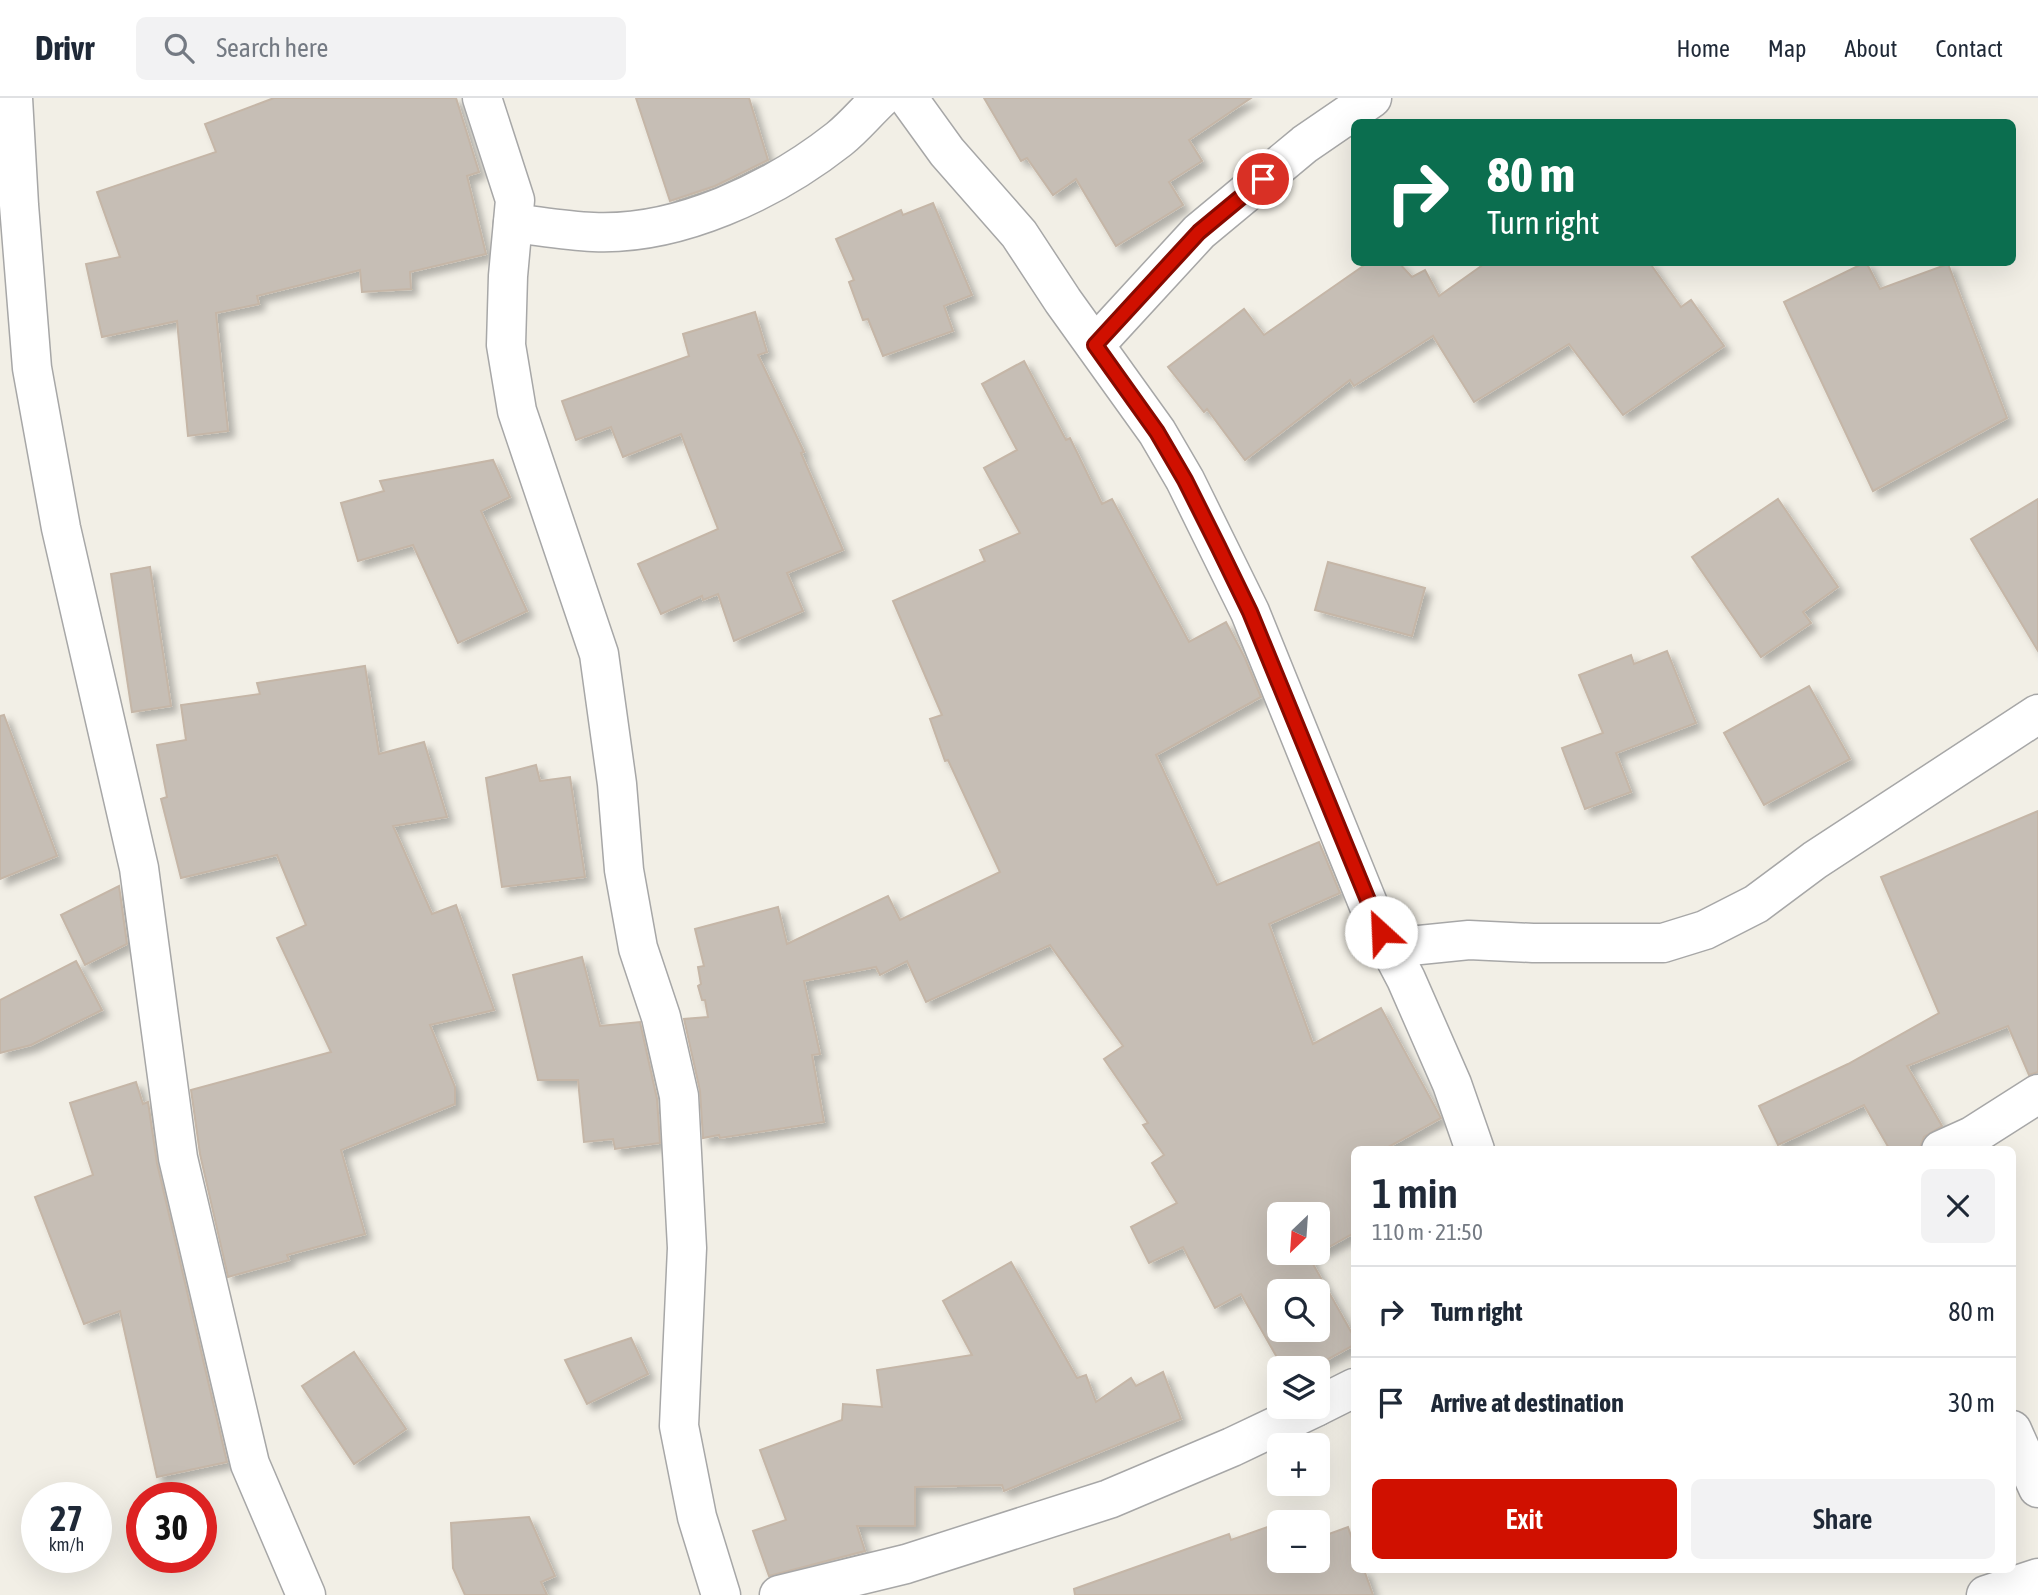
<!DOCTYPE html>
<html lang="en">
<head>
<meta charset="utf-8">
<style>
  :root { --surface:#fff; --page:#f2f2f3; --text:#1f2937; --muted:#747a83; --line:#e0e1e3; --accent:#d01000 }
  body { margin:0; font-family:"Asap Condensed",sans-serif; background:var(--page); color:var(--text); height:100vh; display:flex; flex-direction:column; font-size:26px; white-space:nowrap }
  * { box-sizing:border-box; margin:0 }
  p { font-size:23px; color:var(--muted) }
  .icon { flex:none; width:38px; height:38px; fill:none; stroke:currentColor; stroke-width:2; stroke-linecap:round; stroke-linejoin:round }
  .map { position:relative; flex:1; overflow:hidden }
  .side { position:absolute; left:1351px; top:1048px; width:665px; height:427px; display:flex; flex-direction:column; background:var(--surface); border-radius:10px; box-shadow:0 7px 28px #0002 }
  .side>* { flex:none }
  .hud { position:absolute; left:1351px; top:21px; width:665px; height:147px; border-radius:10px; box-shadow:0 7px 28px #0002; background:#0b6e4f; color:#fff; overflow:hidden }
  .needle { width:46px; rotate:205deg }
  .controls { position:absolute; left:1267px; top:1104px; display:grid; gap:14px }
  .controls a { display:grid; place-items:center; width:63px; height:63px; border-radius:10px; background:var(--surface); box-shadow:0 7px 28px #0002; font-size:35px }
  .speed { position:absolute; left:21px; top:1384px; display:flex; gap:14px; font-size:35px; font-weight:700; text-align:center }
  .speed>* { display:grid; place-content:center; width:91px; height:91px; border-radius:50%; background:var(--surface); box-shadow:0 7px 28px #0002; line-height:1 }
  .speed small { font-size:18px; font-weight:400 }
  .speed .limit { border:10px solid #d22; background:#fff; color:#111 }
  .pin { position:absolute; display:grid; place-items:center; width:60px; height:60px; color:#fff; margin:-30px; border:4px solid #fff; border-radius:50%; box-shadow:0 2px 7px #0007 }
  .me { position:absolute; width:77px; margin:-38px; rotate:335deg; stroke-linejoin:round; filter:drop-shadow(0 0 5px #0008) }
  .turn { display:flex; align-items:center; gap:24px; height:147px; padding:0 21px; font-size:32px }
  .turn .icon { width:91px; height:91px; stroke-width:2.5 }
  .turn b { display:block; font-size:49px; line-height:60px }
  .round { display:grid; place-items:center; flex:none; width:74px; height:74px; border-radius:10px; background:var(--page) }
  .summary { display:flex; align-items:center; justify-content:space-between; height:119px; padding:0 21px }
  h1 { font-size:42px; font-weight:600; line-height:52px }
  .button { display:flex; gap:14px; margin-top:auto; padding:14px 21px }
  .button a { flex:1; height:80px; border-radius:10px; background:var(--accent); color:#fff; font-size:28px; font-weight:600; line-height:80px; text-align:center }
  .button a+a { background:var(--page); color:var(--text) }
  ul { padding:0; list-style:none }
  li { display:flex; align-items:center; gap:21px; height:91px; padding:0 21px; border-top:2px solid var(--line) }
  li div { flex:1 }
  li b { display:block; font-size:26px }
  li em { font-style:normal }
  header { display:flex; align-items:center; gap:42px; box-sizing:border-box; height:98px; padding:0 35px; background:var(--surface); border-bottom:2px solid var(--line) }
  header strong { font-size:33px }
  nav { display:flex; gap:38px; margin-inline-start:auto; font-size:24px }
  .search { width:490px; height:63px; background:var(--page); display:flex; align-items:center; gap:18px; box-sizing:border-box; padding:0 24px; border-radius:10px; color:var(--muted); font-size:26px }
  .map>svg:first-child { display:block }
  .building { fill:#c6beb5; stroke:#c5b6a7; stroke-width:2; fill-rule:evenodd; filter:url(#shadow) }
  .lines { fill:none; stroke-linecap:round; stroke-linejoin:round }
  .minor-casing { stroke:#a7a7a7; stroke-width:41 }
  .minor { stroke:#fff; stroke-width:38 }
  .route-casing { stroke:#870a00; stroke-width:18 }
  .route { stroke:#d01000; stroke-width:12 }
</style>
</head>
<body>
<header>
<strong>Drivr</strong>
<div class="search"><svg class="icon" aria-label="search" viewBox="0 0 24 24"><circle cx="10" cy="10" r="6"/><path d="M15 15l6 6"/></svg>Search here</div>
<nav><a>Home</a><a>Map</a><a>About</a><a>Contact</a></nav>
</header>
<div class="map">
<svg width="2038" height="1497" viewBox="0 0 2038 1497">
  <defs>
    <filter id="shadow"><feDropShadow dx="6" dy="6" stdDeviation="3.5" flood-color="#0004"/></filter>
  </defs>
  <rect width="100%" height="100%" fill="#f2efe6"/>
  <g class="building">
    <path d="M274 0H456L479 74 467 78 486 156 410 174 411 191 362 194 360 172 257 198 259 206 216 215 228 333 188 338 177 223 102 239 86 166 120 159 97 94 216 54 205 26Z"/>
    <path d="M636 0H749L768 62 715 88 670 103Z"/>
    <path d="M984 0H1251L1189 42 1202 63 1169 84 1183 107 1116 148 1076 81 1053 97 1027 60 1021 63Z"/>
    <path d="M933 105 972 197 944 208 953 233 883 258 868 221 863 222 849 184 854 182 836 141 901 112 903 117Z"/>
    <path d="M1369 164H1398L1412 179 1425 172 1439 198 1487 164H1649L1681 209 1691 202 1724 248 1623 317 1569 246 1474 304 1433 238 1354 288 1350 282 1245 362 1207 311 1204 314 1168 269 1244 211 1264 237Z"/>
    <path d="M1866 164 1880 191 1948 166 2007 320 1873 393 1784 204Z"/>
    <path d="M755 214 767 254 758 257 804 354 801 355 843 452 787 475 803 513 734 543 718 496 703 502 702 498 661 516 638 466 718 431 681 336 623 359 611 329 576 342 562 303 689 258 683 236Z"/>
    <path d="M1024 263 1066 342 1070 340 1102 406 1112 401 1189 544 1226 524 1245 560 1261 599 1156 657 1217 787 1319 744 1340 795 1269 826 1313 946 1381 910 1441 1020 1383 1052H1354V1135L1318 1155V1116H1279V1155H1317L1309 1159 1354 1239V1247L1312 1270H1283L1241 1196 1215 1210 1183 1149 1149 1165 1131 1129 1177 1105 1152 1065 1164 1057 1143 1027 1148 1025 1104 961 1123 948 1050 847 926 904 907 863 880 877 876 869 804 883 820 956 812 957 824 1024 720 1040 719 1037 703 1040 700 993 684 921 708 919 705 902H702L698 888 701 886 698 869 704 868 695 831 778 809 787 846 888 798 900 822 1000 774 948 662 945 663 930 621 942 617 893 503 985 463 980 452 1020 435 984 370 1017 352 982 286ZM1279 1194H1318V1232H1279Z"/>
    <path d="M493 362 510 399 481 413 527 513 458 545 413 447 358 463 341 405 384 393 380 383Z"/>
    <path d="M1778 401 1838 489 1803 514 1811 525 1761 559 1692 459Z"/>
    <path d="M2038 401V553L1971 441Z"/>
    <path d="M1328 464 1425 490 1412 538 1315 512Z"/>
    <path d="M150 469 171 608 132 614 111 476Z"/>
    <path d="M1667 553 1696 625 1616 655 1631 694 1585 711 1562 650 1603 635 1579 577 1631 557 1634 566Z"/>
    <path d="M365 568 379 656 424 644 447 719 393 728 432 816 456 807 494 912 430 927 455 989V1006L341 1052 365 1136 287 1157 289 1162 228 1179 200 1056 191 992 331 954 277 840 306 827 277 757 181 780 161 701 167 699 157 647 186 642 181 607 260 596 257 585Z"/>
    <path d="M1809 588 1850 661 1764 707 1724 635Z"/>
    <path d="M4 617 57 758 0 781V618Z"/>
    <path d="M536 667 540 683 570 679 585 779 502 789 486 680Z"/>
    <path d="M2038 713V974L2029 977 2008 928 1907 968 1942 1028 1924 1039 1919 1052H1890L1864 1007 1778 1047 1759 1008 1848 966 1939 915 1881 779Z"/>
    <path d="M119 788 127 846 85 867 61 817Z"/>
    <path d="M582 859 600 928 640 924 657 1001 660 1045 615 1051 613 1041 584 1044 578 982H538L513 877Z"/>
    <path d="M76 863 102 912 31 947 0 955V902Z"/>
    <path d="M136 984 143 1006 148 1004 157 1065 227 1364 157 1379 120 1213 84 1226 35 1099 93 1077 70 1005Z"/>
    <path d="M1011 1164 1077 1280 1086 1277 1096 1304 1131 1280 1136 1288 1163 1274 1181 1321 1004 1393 1002 1387 915 1389V1428H857L865 1453 769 1478 753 1433 786 1422 760 1352 842 1322 843 1306 882 1309 877 1272 972 1257 943 1203Z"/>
    <path d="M631 1240 648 1276 587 1306 565 1262Z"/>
    <path d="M354 1254 406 1331 354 1366 302 1288Z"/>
    <path d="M529 1419 555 1478 541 1484 547 1497H465L453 1470 451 1425Z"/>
    <path d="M1287 1422 1288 1424H1279V1463H1318V1440L1348 1429 1354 1447V1472H1364L1373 1497H1075L1074 1491 1229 1436 1231 1442Z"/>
  </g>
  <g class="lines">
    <defs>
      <g id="minor">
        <path d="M13 0 19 107 32 270 61 430 139 770 178 1060 250 1366 306 1497"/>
        <path d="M482 0 515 102 508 178 506 247 517 313 599 556 617 686 624 772 638 850 661 919 679 998 687 1150 679 1328 697 1419 721 1497"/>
        <path d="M908 0 947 54 1019 136 1063 203 1157 334 1185 382 1250 514 1373 818 1406 881 1452 986 1475 1052"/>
        <path d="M513 125C539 128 566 133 593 134 678 138 773 93 839 41 854 29 867 13 881 0"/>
        <path d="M1095 247 1199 134 1305 46 1372 0"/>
        <path d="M1390 850 1469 842 1533 845H1663L1705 832 1756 806 1815 762 2038 616"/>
        <path d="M1941 1052 1972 1038 2038 996"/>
        <path d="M1318 1308 1354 1290"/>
        <path d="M2012 1332 2038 1390"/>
        <path d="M779 1497 906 1466 1109 1401 1232 1349 1316 1309"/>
        <path d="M1986 1497 2038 1480"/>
      </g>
    </defs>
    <use href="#minor" class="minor-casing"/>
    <use href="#minor" class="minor"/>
  </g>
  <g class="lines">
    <defs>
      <path id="route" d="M1263 81 1199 134 1095 247 1157 334 1185 382 1218 448 1250 514 1381 834"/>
    </defs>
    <use href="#route" class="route-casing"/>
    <use href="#route" class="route"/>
  </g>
</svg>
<div class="controls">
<a><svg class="needle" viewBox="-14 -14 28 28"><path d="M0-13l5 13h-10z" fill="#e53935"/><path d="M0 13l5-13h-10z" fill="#747a83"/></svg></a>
<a><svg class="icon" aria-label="search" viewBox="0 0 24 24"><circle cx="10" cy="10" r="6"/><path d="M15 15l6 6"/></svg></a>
<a><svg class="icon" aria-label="layers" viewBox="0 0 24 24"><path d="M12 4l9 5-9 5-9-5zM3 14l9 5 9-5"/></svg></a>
<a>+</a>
<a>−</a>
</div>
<div class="speed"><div>27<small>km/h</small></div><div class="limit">30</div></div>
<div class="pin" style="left:1263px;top:81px;background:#d93025"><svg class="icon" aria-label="arrive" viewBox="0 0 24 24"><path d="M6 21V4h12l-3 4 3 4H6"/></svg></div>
<svg class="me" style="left:1381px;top:834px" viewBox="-20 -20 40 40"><circle r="19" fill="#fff"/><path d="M0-13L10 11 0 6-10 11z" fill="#d01000"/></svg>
<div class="hud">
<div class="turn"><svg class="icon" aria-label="right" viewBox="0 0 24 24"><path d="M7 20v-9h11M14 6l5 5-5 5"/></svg><div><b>80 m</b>Turn right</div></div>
</div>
<section class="side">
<div class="summary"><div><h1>1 min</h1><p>110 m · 21:50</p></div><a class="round"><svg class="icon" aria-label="close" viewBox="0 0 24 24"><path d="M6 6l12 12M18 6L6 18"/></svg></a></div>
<ul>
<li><svg class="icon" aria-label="right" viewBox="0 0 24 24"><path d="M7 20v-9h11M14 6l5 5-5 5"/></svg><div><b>Turn right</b></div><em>80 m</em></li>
<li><svg class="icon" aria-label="arrive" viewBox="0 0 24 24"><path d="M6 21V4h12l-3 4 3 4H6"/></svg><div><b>Arrive at destination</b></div><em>30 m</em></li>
</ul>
<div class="button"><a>Exit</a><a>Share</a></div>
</section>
</div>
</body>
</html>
